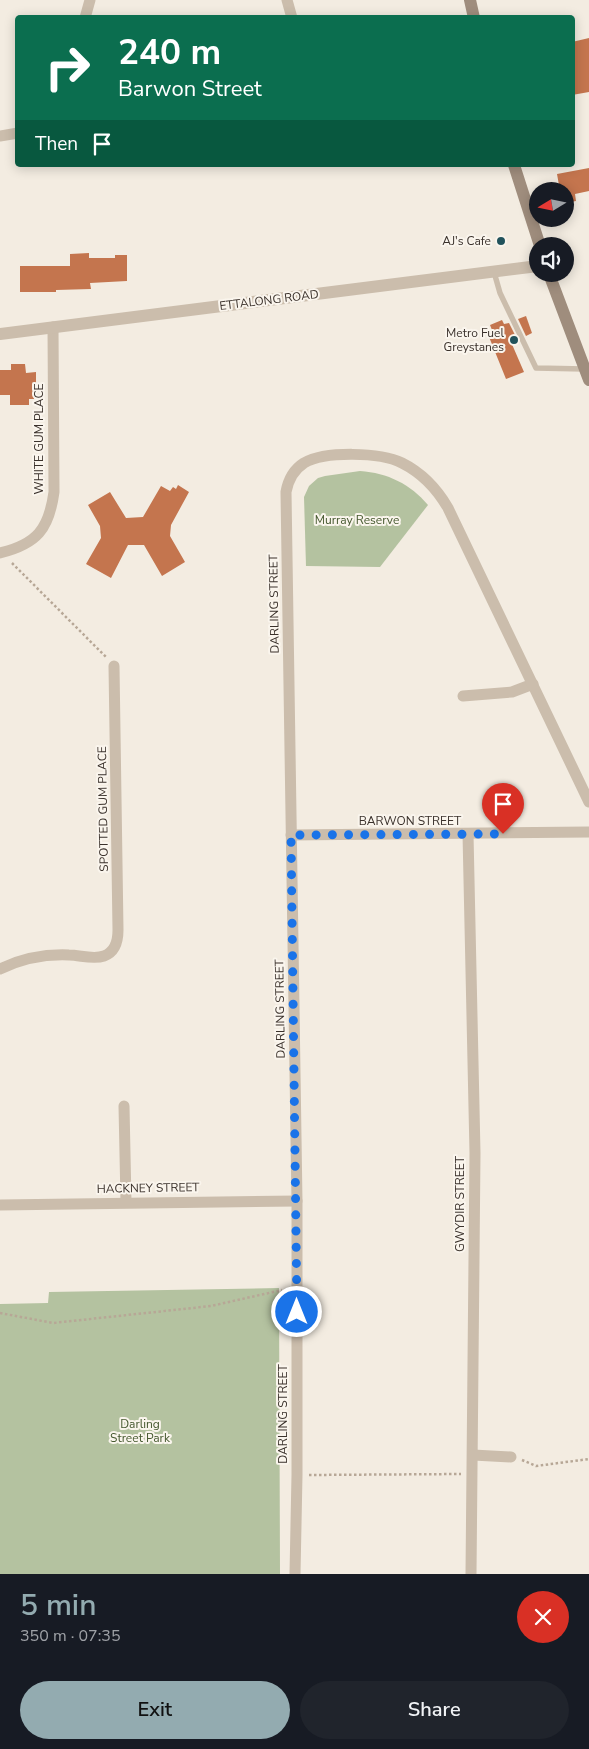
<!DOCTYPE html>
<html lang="en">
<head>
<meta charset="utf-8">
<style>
  :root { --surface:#171b24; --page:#20242c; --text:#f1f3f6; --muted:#9ea1a6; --accent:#93abb0 }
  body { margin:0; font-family:"Nunito Sans",sans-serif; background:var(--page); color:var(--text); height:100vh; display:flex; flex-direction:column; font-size:19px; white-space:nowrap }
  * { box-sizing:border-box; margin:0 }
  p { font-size:16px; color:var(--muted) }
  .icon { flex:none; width:28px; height:28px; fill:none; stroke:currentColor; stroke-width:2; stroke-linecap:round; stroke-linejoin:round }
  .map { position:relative; height:1574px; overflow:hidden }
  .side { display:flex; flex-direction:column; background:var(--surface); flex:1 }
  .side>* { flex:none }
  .banner { position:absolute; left:15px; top:15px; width:560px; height:152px; border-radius:5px; box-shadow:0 2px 12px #0003; background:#0b6e4f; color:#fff; overflow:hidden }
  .needle { width:32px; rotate:260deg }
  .controls { position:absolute; left:529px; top:182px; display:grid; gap:10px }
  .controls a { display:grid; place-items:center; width:45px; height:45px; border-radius:50%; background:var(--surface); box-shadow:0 2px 12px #0003; font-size:25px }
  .pin { position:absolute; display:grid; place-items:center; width:42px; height:42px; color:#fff; margin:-51px -21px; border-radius:50% 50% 50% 0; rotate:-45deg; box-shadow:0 0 5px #0007 }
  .pin .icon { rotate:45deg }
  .me { position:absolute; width:55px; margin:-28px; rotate:0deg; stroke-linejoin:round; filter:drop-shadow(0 0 4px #0008) }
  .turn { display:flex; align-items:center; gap:18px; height:105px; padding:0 20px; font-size:22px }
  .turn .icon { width:65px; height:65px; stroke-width:2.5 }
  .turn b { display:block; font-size:35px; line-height:42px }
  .then { display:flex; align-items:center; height:48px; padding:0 20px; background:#0003; gap:10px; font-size:19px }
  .round { display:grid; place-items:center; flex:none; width:52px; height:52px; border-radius:26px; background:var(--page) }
  .summary { display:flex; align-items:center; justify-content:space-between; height:85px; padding:0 20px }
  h1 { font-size:30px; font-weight:600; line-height:38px; color:var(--accent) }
  .primary-button { display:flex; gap:10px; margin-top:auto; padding:10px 20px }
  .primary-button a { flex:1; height:58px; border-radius:30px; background:var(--accent); color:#111; font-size:20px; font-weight:600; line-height:58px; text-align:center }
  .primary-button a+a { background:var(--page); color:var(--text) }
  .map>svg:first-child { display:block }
  .green { fill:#b4c2a0 }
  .building { fill:#c4754e }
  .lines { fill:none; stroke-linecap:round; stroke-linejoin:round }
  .path { stroke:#b7a796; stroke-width:2.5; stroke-dasharray:2.5 2.5; stroke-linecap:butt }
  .service { stroke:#cbbdac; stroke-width:5.5 }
  .minor { stroke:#cbbdac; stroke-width:11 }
  .tertiary { stroke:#cbbdac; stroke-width:12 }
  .secondary { stroke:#9f8d7d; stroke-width:12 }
  .route { stroke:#1a73e8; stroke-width:9; stroke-dasharray:0 16.2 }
  .poi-dot { fill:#21525b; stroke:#faf5ed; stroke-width:2 }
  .labels { text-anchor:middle; stroke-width:4; stroke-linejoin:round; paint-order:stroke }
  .poi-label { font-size:12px; fill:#3a312b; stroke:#faf5ed; text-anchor:end }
  .street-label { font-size:12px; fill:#3a312b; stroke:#faf5ed }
  .park-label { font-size:12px; fill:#45582f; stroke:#faf5ed }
</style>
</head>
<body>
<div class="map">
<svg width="589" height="1574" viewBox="0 0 589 1574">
  <rect width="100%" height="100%" fill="#f3ece1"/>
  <g class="green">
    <path d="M360 471C388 473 410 484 428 505L380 567 306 566 304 497 309 486 318 478 325 476Z"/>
    <path d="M279 1288 280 1574H0V1304L48 1303 49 1292Z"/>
  </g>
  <g class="building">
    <path d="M589 38V92L572 95V42Z"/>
    <path d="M589 168V191L575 194 576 201 565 203V191H560L557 174Z"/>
    <path d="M89 253V258H115V255H127V281L90 283 91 289 56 290V292H20V266H70V254Z"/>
    <path d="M526 316 532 333 526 336 518 319Z"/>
    <path d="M502 320 504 324 509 323 517 339 511 342 524 372 506 379 487 332 492 330 490 325Z"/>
    <path d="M11 364H25L26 373 36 372V391H34V399H29V405H10V395H0V370H11Z"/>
    <path d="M178 485 189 492 171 525 170 536 185 562 162 576 144 545H128L111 578 86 564 101 538 100 526 88 505 110 492 126 518 143 517 161 486 170 491 173 487 176 489Z"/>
  </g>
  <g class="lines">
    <g class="path">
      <path d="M12 563 107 658"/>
      <path d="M0 1313 53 1323 211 1306 282 1290"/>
      <path d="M522 1460 536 1466 589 1459"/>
      <path d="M309 1475 461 1474"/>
    </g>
    <path class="service" d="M494 272 500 293 536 368 584 369"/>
    <g class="minor">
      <path d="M287 0 292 18"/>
      <path d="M85 18 90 0"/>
      <path d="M0 136 18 133"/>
      <path d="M0 553C37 544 49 529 54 492L53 327"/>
      <path d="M463 696 512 692 533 684"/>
      <path d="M468 834 475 1153 471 1574"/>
      <path d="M291 835 589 832"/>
      <path d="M0 969C21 959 46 954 69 955 80 955 93 960 104 956 115 952 118 941 118 930L114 666"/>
      <path d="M124 1106 126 1202"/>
      <path d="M0 1205 297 1201"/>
      <path d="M473 1455 511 1457"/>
      <path d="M295 1574 297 1475V1201L286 492C288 481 293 470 304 463 325 451 380 452 402 463 422 473 437 489 448 508L589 802"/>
    </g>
    <path class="tertiary" d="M0 334 538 266"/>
    <g class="secondary">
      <path d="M470 0 474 18"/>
      <path d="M514 165 540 246"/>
      <path d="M549 274 589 380"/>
    </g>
  </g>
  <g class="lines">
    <path class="route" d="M297 1312 291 835 503 834"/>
  </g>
  <g class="poi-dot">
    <circle cx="501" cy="241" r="5"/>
    <circle cx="514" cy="340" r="5"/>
  </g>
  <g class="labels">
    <g class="poi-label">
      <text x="491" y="245">AJ's Cafe</text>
      <text x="504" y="337">Metro Fuel<tspan x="504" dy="14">Greystanes</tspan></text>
    </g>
    <g class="street-label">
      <text transform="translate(269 300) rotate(-7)" y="4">ETTALONG ROAD</text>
      <text transform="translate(39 439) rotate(-90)" y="4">WHITE GUM PLACE</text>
      <text transform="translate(274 604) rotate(-91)" y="4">DARLING STREET</text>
      <text transform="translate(103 809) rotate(-91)" y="4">SPOTTED GUM PLACE</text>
      <text x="410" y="825">BARWON STREET</text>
      <text transform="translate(280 1009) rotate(-91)" y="4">DARLING STREET</text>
      <text transform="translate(148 1188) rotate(-1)" y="4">HACKNEY STREET</text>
      <text transform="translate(460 1204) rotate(-90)" y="4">GWYDIR STREET</text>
      <text transform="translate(283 1414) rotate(-90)" y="4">DARLING STREET</text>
    </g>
    <g class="park-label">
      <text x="357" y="524">Murray Reserve</text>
      <text x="140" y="1428">Darling<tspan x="140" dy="14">Street Park</tspan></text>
    </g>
  </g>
</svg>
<div class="controls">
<a><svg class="needle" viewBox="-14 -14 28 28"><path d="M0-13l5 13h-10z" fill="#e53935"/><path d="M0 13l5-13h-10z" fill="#9ea1a6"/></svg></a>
<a><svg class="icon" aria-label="sound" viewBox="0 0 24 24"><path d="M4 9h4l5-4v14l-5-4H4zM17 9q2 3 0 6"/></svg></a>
</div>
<div class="pin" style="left:503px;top:834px;background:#d93025"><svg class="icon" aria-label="arrive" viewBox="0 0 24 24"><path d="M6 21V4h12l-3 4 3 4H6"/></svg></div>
<svg class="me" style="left:297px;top:1312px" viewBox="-20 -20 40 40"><circle r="17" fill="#1a73e8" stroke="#fff" stroke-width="3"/><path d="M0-11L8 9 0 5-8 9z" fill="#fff"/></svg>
<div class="banner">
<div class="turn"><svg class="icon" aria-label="right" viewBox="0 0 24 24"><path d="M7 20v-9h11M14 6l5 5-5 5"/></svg><div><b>240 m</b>Barwon Street</div></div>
<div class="then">Then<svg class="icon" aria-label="arrive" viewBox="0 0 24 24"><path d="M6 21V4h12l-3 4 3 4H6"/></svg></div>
</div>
</div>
<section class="side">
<div class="summary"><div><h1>5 min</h1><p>350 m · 07:35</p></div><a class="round" style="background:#d93025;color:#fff"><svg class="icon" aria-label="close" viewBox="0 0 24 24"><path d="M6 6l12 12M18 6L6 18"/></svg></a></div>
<div class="primary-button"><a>Exit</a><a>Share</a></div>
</section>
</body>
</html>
